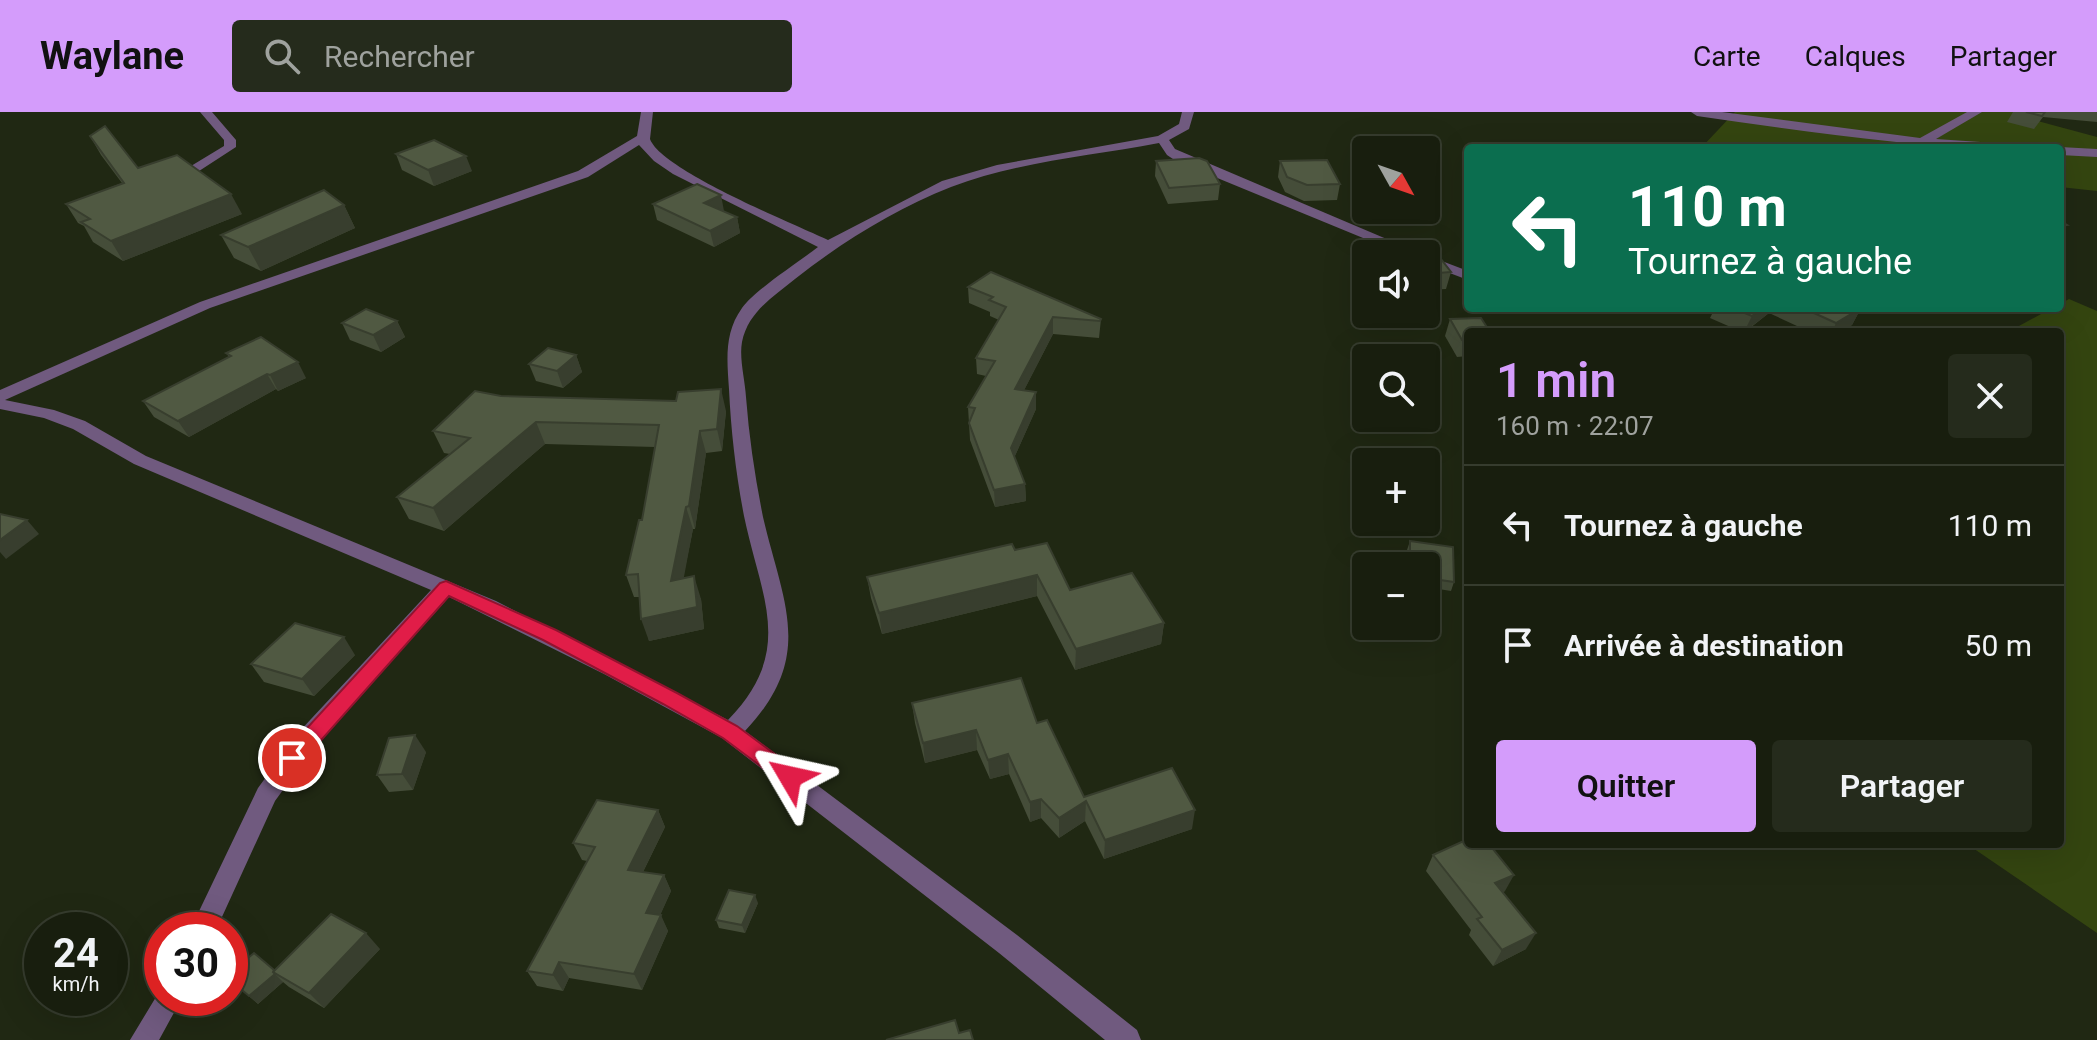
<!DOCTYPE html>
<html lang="fr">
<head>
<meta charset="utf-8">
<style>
  :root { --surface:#181e0e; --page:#252b1c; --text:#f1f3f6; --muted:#9fa29e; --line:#363c2e; --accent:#d49cfb }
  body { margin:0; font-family:Roboto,sans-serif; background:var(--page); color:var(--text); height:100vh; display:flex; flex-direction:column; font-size:30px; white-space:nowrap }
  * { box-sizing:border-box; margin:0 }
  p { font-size:26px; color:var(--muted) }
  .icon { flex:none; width:44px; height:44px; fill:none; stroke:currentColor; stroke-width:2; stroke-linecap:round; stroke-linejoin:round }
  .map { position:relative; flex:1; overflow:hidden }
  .panel { position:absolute; left:1464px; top:216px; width:600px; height:520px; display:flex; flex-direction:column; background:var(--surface); border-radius:8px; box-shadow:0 8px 32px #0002,0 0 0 2px var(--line) }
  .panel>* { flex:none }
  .hud { position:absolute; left:1464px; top:32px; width:600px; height:168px; border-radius:8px; box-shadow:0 8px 32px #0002,0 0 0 2px var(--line); background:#0b6e4f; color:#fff; overflow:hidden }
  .needle { width:52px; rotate:130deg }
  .buttons { position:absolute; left:1352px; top:24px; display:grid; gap:16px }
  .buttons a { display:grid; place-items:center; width:88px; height:88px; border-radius:8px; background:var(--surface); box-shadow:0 8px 32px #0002,0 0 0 2px var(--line); font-size:40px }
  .speed { position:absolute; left:24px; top:800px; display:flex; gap:16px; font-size:40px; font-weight:700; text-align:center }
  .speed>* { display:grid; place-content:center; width:104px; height:104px; border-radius:50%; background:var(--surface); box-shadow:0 8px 32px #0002,0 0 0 2px var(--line); line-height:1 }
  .speed small { font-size:20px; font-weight:400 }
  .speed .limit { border:12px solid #d22; background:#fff; color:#111 }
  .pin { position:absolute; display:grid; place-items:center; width:68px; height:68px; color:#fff; margin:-34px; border:4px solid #fff; border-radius:50%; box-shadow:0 2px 8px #0007 }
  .me { position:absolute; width:88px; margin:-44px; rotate:306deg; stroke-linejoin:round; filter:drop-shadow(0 0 6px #0008) }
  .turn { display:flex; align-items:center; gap:28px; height:168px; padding:0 32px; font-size:36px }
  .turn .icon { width:104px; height:104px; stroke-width:2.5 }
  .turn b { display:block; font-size:56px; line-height:68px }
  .round { display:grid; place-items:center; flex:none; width:84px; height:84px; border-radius:8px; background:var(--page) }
  .headline { display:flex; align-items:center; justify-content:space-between; height:136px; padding:0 32px }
  h1 { font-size:48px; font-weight:600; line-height:60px; color:var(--accent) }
  .primary-button { display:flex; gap:16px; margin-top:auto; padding:16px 32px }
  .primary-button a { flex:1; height:92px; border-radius:8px; background:var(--accent); color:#111; font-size:32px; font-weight:600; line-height:92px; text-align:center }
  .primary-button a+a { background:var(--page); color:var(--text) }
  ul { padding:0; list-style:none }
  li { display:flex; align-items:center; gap:24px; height:120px; padding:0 32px; border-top:2px solid var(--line) }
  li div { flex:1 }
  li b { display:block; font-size:30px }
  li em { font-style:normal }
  header { display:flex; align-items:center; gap:48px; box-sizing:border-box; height:112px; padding:0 40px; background:var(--accent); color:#111 }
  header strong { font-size:38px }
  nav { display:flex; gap:44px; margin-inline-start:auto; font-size:28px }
  .search { width:560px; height:72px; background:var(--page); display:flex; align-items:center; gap:20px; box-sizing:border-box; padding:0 28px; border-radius:8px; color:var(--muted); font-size:30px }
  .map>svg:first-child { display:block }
  .green { fill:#344510 }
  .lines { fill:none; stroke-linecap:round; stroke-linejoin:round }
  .minor { fill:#705a7f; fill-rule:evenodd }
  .wall { fill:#454d39 }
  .shaded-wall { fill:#383e2e }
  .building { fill:#505942; stroke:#383e2e; stroke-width:2 }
  .route { fill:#e11d48; stroke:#92132f; stroke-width:2 }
</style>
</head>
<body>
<header>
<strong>Waylane</strong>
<div class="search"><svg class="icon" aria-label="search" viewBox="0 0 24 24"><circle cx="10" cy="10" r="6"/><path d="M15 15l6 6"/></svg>Rechercher</div>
<nav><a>Carte</a><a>Calques</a><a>Partager</a></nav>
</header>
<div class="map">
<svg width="2097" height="928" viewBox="0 0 2097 928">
  <rect width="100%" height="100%" fill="#202813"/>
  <g class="green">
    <path d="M1735 0H2017L2026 6 2097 25V79L2060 75V36H1701Z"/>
    <path d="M2069 187 2097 199V821L1967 732H2060V220H2008L2052 196H2060V192Z"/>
  </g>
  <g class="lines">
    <g class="minor">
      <path d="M200 0H212L236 28V35L196 61 190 57 191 54 224 34V28Z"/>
      <path d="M641 0H653L650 27C661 58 794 112 828 128L942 69 997 53 1158 24 1179 12 1182 0H1194L1189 17 1169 28 1175 37 1422 142H1402L1176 49 1167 43 1159 31C1091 44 1016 50 951 75 895 97 842 130 795 167 773 185 748 200 742 230 739 246 745 268 746 285 749 325 755 365 763 405 783 491 816 544 745 619L1017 823 1137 918 1141 928H1105L999 841 722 626 604 562 449 485 314 635 275 689 216 818H190L258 676 298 621 431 478 134 352 73 317 44 306 0 297V278L200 190 578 59 637 24ZM639 33 654 49 673 62 818 135C799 150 756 177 742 196 724 221 727 248 729 277 731 320 736 362 744 404 761 486 796 538 728 608L496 489 146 344 85 309 54 298 5 288 210 196 588 65Z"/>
      <path d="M1691 0H1722L1920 26 1967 0H1982L1936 27 2010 32 2016 36C1908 36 1804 19 1697 4Z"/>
      <path d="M2060 35 2097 37V45L2060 43V36H2057Z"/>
      <path d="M1426 143 1468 159V168L1426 152Z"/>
      <path d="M162 875V886H182L159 928H130Z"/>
    </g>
  </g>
  <g class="wall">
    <path d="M2013 0H2097V10L2043 5 2034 17 2007 10Z"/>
    <path d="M90 24 138 56 242 102 123 149 93 130 84 114 78 111 66 92 122 71 101 43Z"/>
    <path d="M396 42 472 59 434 74 402 58Z"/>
    <path d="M1156 49 1220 72 1218 88 1168 92 1155 64Z"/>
    <path d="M1280 49 1340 72 1337 88 1304 89 1285 80 1278 65Z"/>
    <path d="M653 92 724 99H723L737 105 740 121 714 135 657 108Z"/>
    <path d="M344 93 355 116 261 159 234 146 221 123Z"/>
    <path d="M1427 135 1437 142 1451 160 1446 177 1426 178V142H1378V139Z"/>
    <path d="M968 175 1101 207 1099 226 1053 222 1024 278 1036 297 1014 346 1025 372 1026 389 995 395 970 328 968 295 986 264 977 262 976 246 999 208 990 204V200L969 191Z"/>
    <path d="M1715 196H1861L1852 213 1840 220H1810L1769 201 1745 220H1742L1710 206Z"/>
    <path d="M1450 207 1468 220V244L1457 245 1445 224Z"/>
    <path d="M397 209 405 225 381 240 350 228 342 211Z"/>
    <path d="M226 241 306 266 278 279 276 277 189 325 154 305 143 289 229 245Z"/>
    <path d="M576 243 582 260 563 276 536 269 529 252Z"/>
    <path d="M501 284 726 299 722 339 706 341 695 417H693L683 466 701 487 704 517 649 529 640 485H634L626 463 642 408 655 335 545 332 444 419 409 407 397 385 450 342 444 341 433 319Z"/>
    <path d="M1410 429 1454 470 1451 479 1426 475V454H1407V438Z"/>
    <path d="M1015 438 1070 478 1164 511 1161 532 1075 558 1037 484 882 522 871 486 867 465Z"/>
    <path d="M355 543 314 584 264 570 251 552Z"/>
    <path d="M912 591 1037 611 1084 685 1192 717 1104 747 1085 709 1059 726 1041 706 1030 710 1009 662 990 667 977 638 925 651 915 611Z"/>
    <path d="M426 640 413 678 389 680 377 663Z"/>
    <path d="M658 698 665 715 643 760 664 763 671 779 660 803 668 819 642 878 569 866 563 879 537 874 527 859 587 749 582 748 573 731Z"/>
    <path d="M1433 743 1505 779 1503 780 1526 837 1493 854 1469 823 1471 818 1426 759Z"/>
    <path d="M758 791 745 821 719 816 716 808Z"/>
    <path d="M380 837 324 896 289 875 283 870 258 892 230 868Z"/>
  </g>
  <g class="shaded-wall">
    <path d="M466 44 472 59 434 74 428 58Z"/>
    <path d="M231 82 242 102 123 149 111 129Z"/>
    <path d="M721 83 724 99 708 107 704 91Z"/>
    <path d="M344 93 355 116 261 159 248 135Z"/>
    <path d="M737 105 740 121 714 135 710 119Z"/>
    <path d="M2067 113 2060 124V114Z"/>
    <path d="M1762 196H1771L1769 201 1744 220 1752 204Z"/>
    <path d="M1861 196 1852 213 1840 220H1832L1836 211Z"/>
    <path d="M1053 205V222L1016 294 1015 277Z"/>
    <path d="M397 209 405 225 381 240 373 223Z"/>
    <path d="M576 243 582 260 563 276 557 259Z"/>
    <path d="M298 250 306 266 278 279 270 263Z"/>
    <path d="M267 262 276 277 189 325 178 309Z"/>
    <path d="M721 277 726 299 722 339 717 317Z"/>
    <path d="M1036 280V297L1011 353V336Z"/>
    <path d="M536 310 545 332 444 419 433 396Z"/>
    <path d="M700 319 706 341 695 417 689 394Z"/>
    <path d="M1025 372 1026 389 995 395 994 378Z"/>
    <path d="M686 395 693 417 679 491 671 469Z"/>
    <path d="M27 408 39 422 6 447 0 440V428Z"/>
    <path d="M1037 463V484L882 522 879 501Z"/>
    <path d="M694 464 701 487 704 517 649 529 641 507Z"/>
    <path d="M1164 511 1161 532 1075 558 1076 537Z"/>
    <path d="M344 525 355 543 314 584 302 567Z"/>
    <path d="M976 618 977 638 925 651 923 631Z"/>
    <path d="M415 623 426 640 413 678 402 662Z"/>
    <path d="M1008 642 1009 662 990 667 988 648Z"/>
    <path d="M1041 687V706L1030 710V690Z"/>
    <path d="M1086 689 1085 709 1059 726V706Z"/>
    <path d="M658 698 665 715 636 774 628 758Z"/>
    <path d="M1195 698 1192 717 1104 747 1105 728Z"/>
    <path d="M664 763 671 779 654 817 646 801Z"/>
    <path d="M1514 763 1505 779 1487 787 1495 771Z"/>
    <path d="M755 783 758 791 745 821 742 813Z"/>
    <path d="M661 803 668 819 642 878 634 862Z"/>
    <path d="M366 821 380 837 324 896 309 881Z"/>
    <path d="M1536 821 1526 837 1493 854 1502 838Z"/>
    <path d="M559 850 569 866 563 879 553 863Z"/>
    <path d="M275 862 283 870 258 892 249 884Z"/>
  </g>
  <g class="building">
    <path d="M2026 0H2045L2042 4Z"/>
    <path d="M105 14 138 56 177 43 231 82 111 129 81 110 90 107 66 92 124 71 90 24Z"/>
    <path d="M434 28 466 44 428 58 396 42Z"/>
    <path d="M1199 46 1207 49 1220 72 1169 76 1156 49Z"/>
    <path d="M1327 48 1340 72 1307 73 1287 65 1280 49Z"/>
    <path d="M697 72 721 83 704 91 737 105 710 119 653 92Z"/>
    <path d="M324 78 344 93 248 135 221 123Z"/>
    <path d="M2060 109 2067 113 2060 114Z"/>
    <path d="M1427 135 1437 142 1451 160 1426 162V142H1381L1378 139Z"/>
    <path d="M991 160 1101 207 1100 209 1053 205 1015 277 1036 280 1011 336 1025 372 994 378 969 311 975 296 968 295 995 249 976 246 1006 195 989 188 993 185 968 175Z"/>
    <path d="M1733 196H1762L1752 204Z"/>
    <path d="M1803 196H1861L1836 211Z"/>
    <path d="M366 197 397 209 373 223 342 211Z"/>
    <path d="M1481 206 1490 220H1468V228H1462L1450 207Z"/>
    <path d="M261 225 298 250 270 263 267 262 178 309 143 289 231 244 226 241Z"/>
    <path d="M548 236 576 243 557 259 529 252Z"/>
    <path d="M721 277 717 317 700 319 689 394 686 395 671 469 694 464 697 495 641 507 638 462 626 463 639 408H642L659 313 536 310 433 396 397 385 470 326 433 319 475 279 501 284 676 289 678 280Z"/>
    <path d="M0 402 27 408 0 428Z"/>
    <path d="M1410 429 1453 435 1454 470 1426 466V454H1410Z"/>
    <path d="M1047 431 1070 478 1132 461 1164 511 1076 537 1037 463 879 501 867 465 1012 432 1015 438Z"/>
    <path d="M295 511 344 525 302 567 251 552Z"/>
    <path d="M1021 566 1037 611 1047 608 1084 685 1172 656 1195 698 1105 728 1086 689 1059 706 1041 687 1030 690 1008 642 988 648 976 618 923 631 912 591Z"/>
    <path d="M415 623 402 662 377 663 389 626Z"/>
    <path d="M597 688 658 698 628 758 664 763 646 801 661 803 634 862 559 850 553 863 527 859 595 735 573 731Z"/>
    <path d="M1468 727V732H1489L1514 763 1495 771 1536 821 1502 838 1477 807 1482 805 1433 743Z"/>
    <path d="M729 778 755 783 742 813 716 808Z"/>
    <path d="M331 802 366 821 309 881 273 860Z"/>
    <path d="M254 841 274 858 273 860 275 862 249 884 230 868V861Z"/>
    <path d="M955 908 959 921 970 918 973 928H886Z"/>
  </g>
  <path class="route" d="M446 469 556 518 677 581 737 614 798 659 801 665 798 671 790 674 783 671 723 626 663 592 543 528 449 484 300 652 292 655 285 652 282 646 285 640 440 471Z"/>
</svg>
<div class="buttons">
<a><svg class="needle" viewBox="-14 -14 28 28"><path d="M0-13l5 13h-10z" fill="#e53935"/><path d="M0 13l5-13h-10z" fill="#9fa29e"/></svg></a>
<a><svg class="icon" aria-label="sound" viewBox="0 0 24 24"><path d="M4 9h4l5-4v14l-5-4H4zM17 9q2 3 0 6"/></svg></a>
<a><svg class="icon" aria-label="search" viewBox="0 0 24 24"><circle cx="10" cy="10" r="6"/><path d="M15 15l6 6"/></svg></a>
<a>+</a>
<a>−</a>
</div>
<div class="speed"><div>24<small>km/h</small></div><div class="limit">30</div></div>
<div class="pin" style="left:292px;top:646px;background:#d93025"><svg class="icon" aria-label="arrive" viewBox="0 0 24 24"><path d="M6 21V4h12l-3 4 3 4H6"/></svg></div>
<svg class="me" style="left:790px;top:665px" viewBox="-20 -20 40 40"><path d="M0-17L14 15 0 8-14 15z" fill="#e11d48" stroke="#fff" stroke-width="4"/></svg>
<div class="hud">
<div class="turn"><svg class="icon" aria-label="left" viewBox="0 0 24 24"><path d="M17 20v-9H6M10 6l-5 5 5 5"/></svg><div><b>110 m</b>Tournez à gauche</div></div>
</div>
<section class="panel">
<div class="headline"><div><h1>1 min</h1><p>160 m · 22:07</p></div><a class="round"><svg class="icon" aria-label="close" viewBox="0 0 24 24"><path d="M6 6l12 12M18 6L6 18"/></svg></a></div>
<ul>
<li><svg class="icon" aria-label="left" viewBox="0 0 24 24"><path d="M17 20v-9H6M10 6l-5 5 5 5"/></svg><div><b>Tournez à gauche</b></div><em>110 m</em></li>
<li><svg class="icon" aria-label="arrive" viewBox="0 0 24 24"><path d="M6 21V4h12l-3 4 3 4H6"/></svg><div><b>Arrivée à destination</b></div><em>50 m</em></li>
</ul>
<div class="primary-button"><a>Quitter</a><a>Partager</a></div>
</section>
</div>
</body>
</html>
